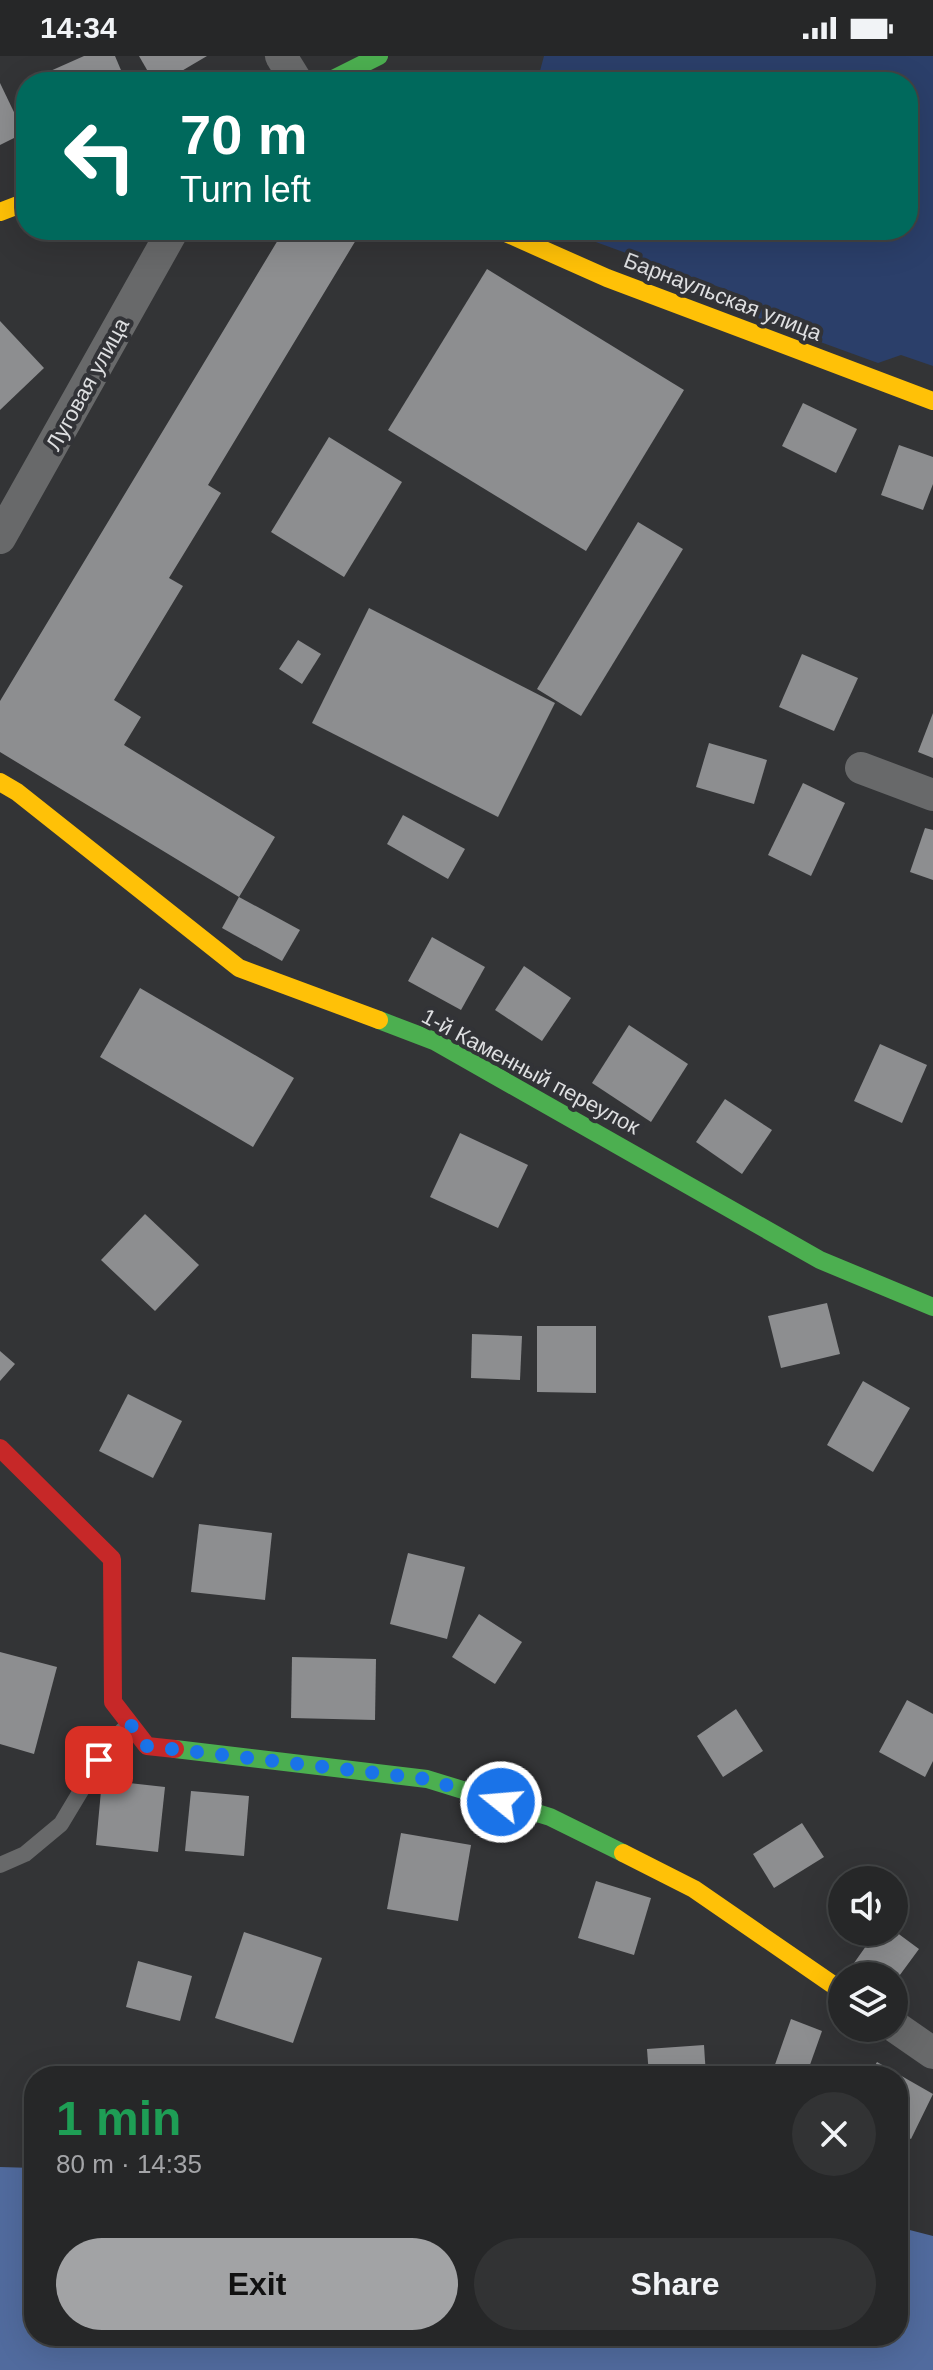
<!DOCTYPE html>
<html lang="en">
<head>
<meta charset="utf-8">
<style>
  :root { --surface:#262728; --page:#323334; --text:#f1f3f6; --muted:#a4a5a8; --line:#424445; --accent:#a2a3a5 }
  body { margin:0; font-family:Arial,sans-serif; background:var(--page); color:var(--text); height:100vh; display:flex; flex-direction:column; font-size:30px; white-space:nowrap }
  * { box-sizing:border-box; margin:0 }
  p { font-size:26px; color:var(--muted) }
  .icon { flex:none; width:44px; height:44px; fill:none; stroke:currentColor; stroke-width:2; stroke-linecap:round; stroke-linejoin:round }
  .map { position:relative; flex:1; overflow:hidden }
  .panel { position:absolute; left:24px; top:2010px; width:884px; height:280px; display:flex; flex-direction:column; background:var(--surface); border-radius:32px; box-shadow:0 8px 32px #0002,0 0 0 2px var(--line) }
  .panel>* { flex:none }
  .hud { position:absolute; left:16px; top:16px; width:902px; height:168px; border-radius:32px; box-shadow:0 8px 32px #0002,0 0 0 2px var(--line); background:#00695c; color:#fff; overflow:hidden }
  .buttons { position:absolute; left:828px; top:1810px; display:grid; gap:16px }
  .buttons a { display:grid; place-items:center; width:80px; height:80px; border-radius:50%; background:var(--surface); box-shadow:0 8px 32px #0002,0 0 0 2px var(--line); font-size:40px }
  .pin { position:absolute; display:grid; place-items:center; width:68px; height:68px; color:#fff; margin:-34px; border-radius:16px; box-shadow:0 4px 12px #0006 }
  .me { position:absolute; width:88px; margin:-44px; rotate:287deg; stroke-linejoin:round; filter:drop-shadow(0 0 6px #0008) }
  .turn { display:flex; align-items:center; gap:28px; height:168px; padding:0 32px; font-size:36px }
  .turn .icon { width:104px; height:104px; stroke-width:2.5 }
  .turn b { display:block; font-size:56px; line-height:68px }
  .round { display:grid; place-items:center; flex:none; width:84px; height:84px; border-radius:42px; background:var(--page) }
  .overview { display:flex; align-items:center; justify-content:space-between; height:136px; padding:0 32px }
  h1 { font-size:48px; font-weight:800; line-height:60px; color:#1e9e55 }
  .cta { display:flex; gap:16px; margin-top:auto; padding:16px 32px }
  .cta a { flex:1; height:92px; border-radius:48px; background:var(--accent); color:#111; font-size:32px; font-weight:800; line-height:92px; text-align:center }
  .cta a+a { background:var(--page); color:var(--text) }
  .status { display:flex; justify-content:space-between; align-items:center; height:56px; padding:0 40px; background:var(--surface); direction:ltr }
  .status svg { height:22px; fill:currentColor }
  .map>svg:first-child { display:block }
  .green { fill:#2b3f6a }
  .water { fill:#516b9e }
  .building { fill:#8d8e90 }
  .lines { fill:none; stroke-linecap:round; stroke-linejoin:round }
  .lane { stroke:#68696a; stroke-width:16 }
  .street { stroke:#68696a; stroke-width:32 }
  .fast { stroke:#4caf50; stroke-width:18 }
  .slow { stroke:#ffc107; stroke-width:18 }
  .jam { stroke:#c62828; stroke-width:18 }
  .route { stroke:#1a73e8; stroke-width:14; stroke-dasharray:0 25.2 }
  .labels { text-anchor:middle; stroke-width:8; stroke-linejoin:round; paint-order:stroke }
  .street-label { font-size:22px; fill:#dedfe1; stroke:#323337 }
</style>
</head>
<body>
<div class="status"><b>14:34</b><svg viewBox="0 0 49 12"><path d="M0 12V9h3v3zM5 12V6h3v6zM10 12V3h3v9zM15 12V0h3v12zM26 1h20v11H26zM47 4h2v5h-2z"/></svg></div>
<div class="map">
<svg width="933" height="2314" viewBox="0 0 933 2314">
  <rect width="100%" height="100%" fill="#333436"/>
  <path class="green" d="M544 0H933V310L901 299 878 307 760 264 741 239 563 174H908V26H537Z"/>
  <path class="water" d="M0 2111 34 2112V2280H898V2171L933 2180V2314H0Z"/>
  <g class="building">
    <path d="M84 0H115L126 26H52L48 16Z"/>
    <path d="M139 0H207L163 26H154Z"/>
    <path d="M0 27 24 77 0 89Z"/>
    <path d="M284 174H339L356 184 208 429 221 437 169 522 183 530 114 644 141 661 124 689 275 781 239 841 0 696V645Z"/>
    <path d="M487 213 684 334 586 495 388 374Z"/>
    <path d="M0 265 44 312 0 354Z"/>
    <path d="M803 347 857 373 836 417 782 390Z"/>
    <path d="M329 381 402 426 344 521 271 476Z"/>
    <path d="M899 389 933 401V428L923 454 881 439Z"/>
    <path d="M638 466 683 493 581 660 537 633Z"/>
    <path d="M369 552 555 647 498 761 312 667Z"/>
    <path d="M298 584 321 598 302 628 279 613Z"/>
    <path d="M802 598 858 622 834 675 779 651Z"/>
    <path d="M933 657V702L918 696Z"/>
    <path d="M709 687 767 704 754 748 696 731Z"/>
    <path d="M803 727 845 747 811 820 768 799Z"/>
    <path d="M403 759 465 793 448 823 387 788Z"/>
    <path d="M925 772 933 774V824L910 816Z"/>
    <path d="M239 841 300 874 282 905 222 872Z"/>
    <path d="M432 881 485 911 461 954 408 925Z"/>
    <path d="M524 910 571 942 542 985 495 954Z"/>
    <path d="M140 932 294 1022 253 1091 100 1001Z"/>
    <path d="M629 969 688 1008 651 1066 592 1027Z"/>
    <path d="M880 988 927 1009 902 1067 854 1045Z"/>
    <path d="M725 1043 772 1074 742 1118 696 1086Z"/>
    <path d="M460 1077 528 1109 498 1172 430 1141Z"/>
    <path d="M145 1158 199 1209 155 1255 101 1204Z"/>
    <path d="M827 1247 840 1298 781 1312 768 1260Z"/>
    <path d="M537 1270H596V1337L537 1336Z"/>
    <path d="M472 1278 522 1280 520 1324 471 1322Z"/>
    <path d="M0 1295 15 1308 0 1325Z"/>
    <path d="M863 1325 910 1352 873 1416 827 1389Z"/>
    <path d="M128 1338 182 1365 153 1422 99 1395Z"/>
    <path d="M199 1468 272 1477 265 1544 191 1536Z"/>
    <path d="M408 1497 465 1511 447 1583 390 1568Z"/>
    <path d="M479 1558 522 1586 495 1628 452 1601Z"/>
    <path d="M0 1596 57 1611 34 1698 0 1688Z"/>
    <path d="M292 1601 376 1603 375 1664 291 1662Z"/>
    <path d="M907 1644 933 1658V1705L925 1721 879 1696Z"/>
    <path d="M736 1653 763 1695 723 1721 697 1680Z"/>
    <path d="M102 1724 165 1731 158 1796 96 1789Z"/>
    <path d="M191 1735 249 1740 244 1800 185 1795Z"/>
    <path d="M802 1767 824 1801 774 1832 753 1798Z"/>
    <path d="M401 1777 471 1789 458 1865 387 1853Z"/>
    <path d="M596 1825 651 1842 634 1899 578 1882Z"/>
    <path d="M244 1876 322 1902 293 1987 215 1962Z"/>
    <path d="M876 1876H896L919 1893 894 1927V1920H872L854 1907Z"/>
    <path d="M138 1905 192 1920 180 1965 126 1951Z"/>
    <path d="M791 1963 822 1975 806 2020H771Z"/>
    <path d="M704 1989 706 2020H649L647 1993Z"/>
    <path d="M877 2006 933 2038 911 2083 898 2076V2020H869Z"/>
  </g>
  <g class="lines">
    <path class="lane" d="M0 1809 25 1798 61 1768 109 1688 128 1669"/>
    <g class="street">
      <path d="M281 0 297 26"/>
      <path d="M0 482 173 174"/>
      <path d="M861 712 933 739"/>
      <path d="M894 1970 933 1997"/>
    </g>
    <g class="fast">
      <path d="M327 26 379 0"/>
      <path d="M379 964 434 985 820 1204 933 1251"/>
      <path d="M175 1693 427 1723 550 1761 623 1797"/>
    </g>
    <g class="slow">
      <path d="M0 156 26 146"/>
      <path d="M499 174 607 222 933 345"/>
      <path d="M0 726 17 736 239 912 379 964"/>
      <path d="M623 1797 694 1833 842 1935"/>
    </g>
    <path class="jam" d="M0 1392 112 1503 113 1646 147 1690 175 1693"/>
  </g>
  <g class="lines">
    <path class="route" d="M99 1704 109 1688 130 1668 147 1690 427 1723 501 1746"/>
  </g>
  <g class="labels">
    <g class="street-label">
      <text transform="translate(723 240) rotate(21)" y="8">Барнаульская улица</text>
      <text transform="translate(87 328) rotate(-61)" y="8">Луговая улица</text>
      <text transform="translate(531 1015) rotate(28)" y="8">1-й Каменный переулок</text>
    </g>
  </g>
</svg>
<div class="buttons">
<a><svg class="icon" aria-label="sound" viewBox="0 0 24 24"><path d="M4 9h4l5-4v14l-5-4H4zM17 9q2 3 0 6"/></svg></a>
<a><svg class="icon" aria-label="layers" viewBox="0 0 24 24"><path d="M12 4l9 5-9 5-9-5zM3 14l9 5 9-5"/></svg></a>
</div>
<div class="pin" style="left:99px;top:1704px;background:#d93025"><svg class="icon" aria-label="arrive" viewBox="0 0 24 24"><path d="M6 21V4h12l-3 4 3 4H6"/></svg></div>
<svg class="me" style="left:501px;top:1746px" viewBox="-20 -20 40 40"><circle r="17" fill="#1a73e8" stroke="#fff" stroke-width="3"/><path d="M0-11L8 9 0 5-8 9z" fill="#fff"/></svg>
<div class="hud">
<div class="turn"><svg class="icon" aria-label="left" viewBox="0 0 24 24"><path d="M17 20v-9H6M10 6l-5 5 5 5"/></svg><div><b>70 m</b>Turn left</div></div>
</div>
<section class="panel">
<div class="overview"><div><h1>1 min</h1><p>80 m · 14:35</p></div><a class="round"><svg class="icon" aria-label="close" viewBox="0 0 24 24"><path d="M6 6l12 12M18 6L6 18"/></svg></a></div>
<div class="cta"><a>Exit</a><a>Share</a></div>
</section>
</div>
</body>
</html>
